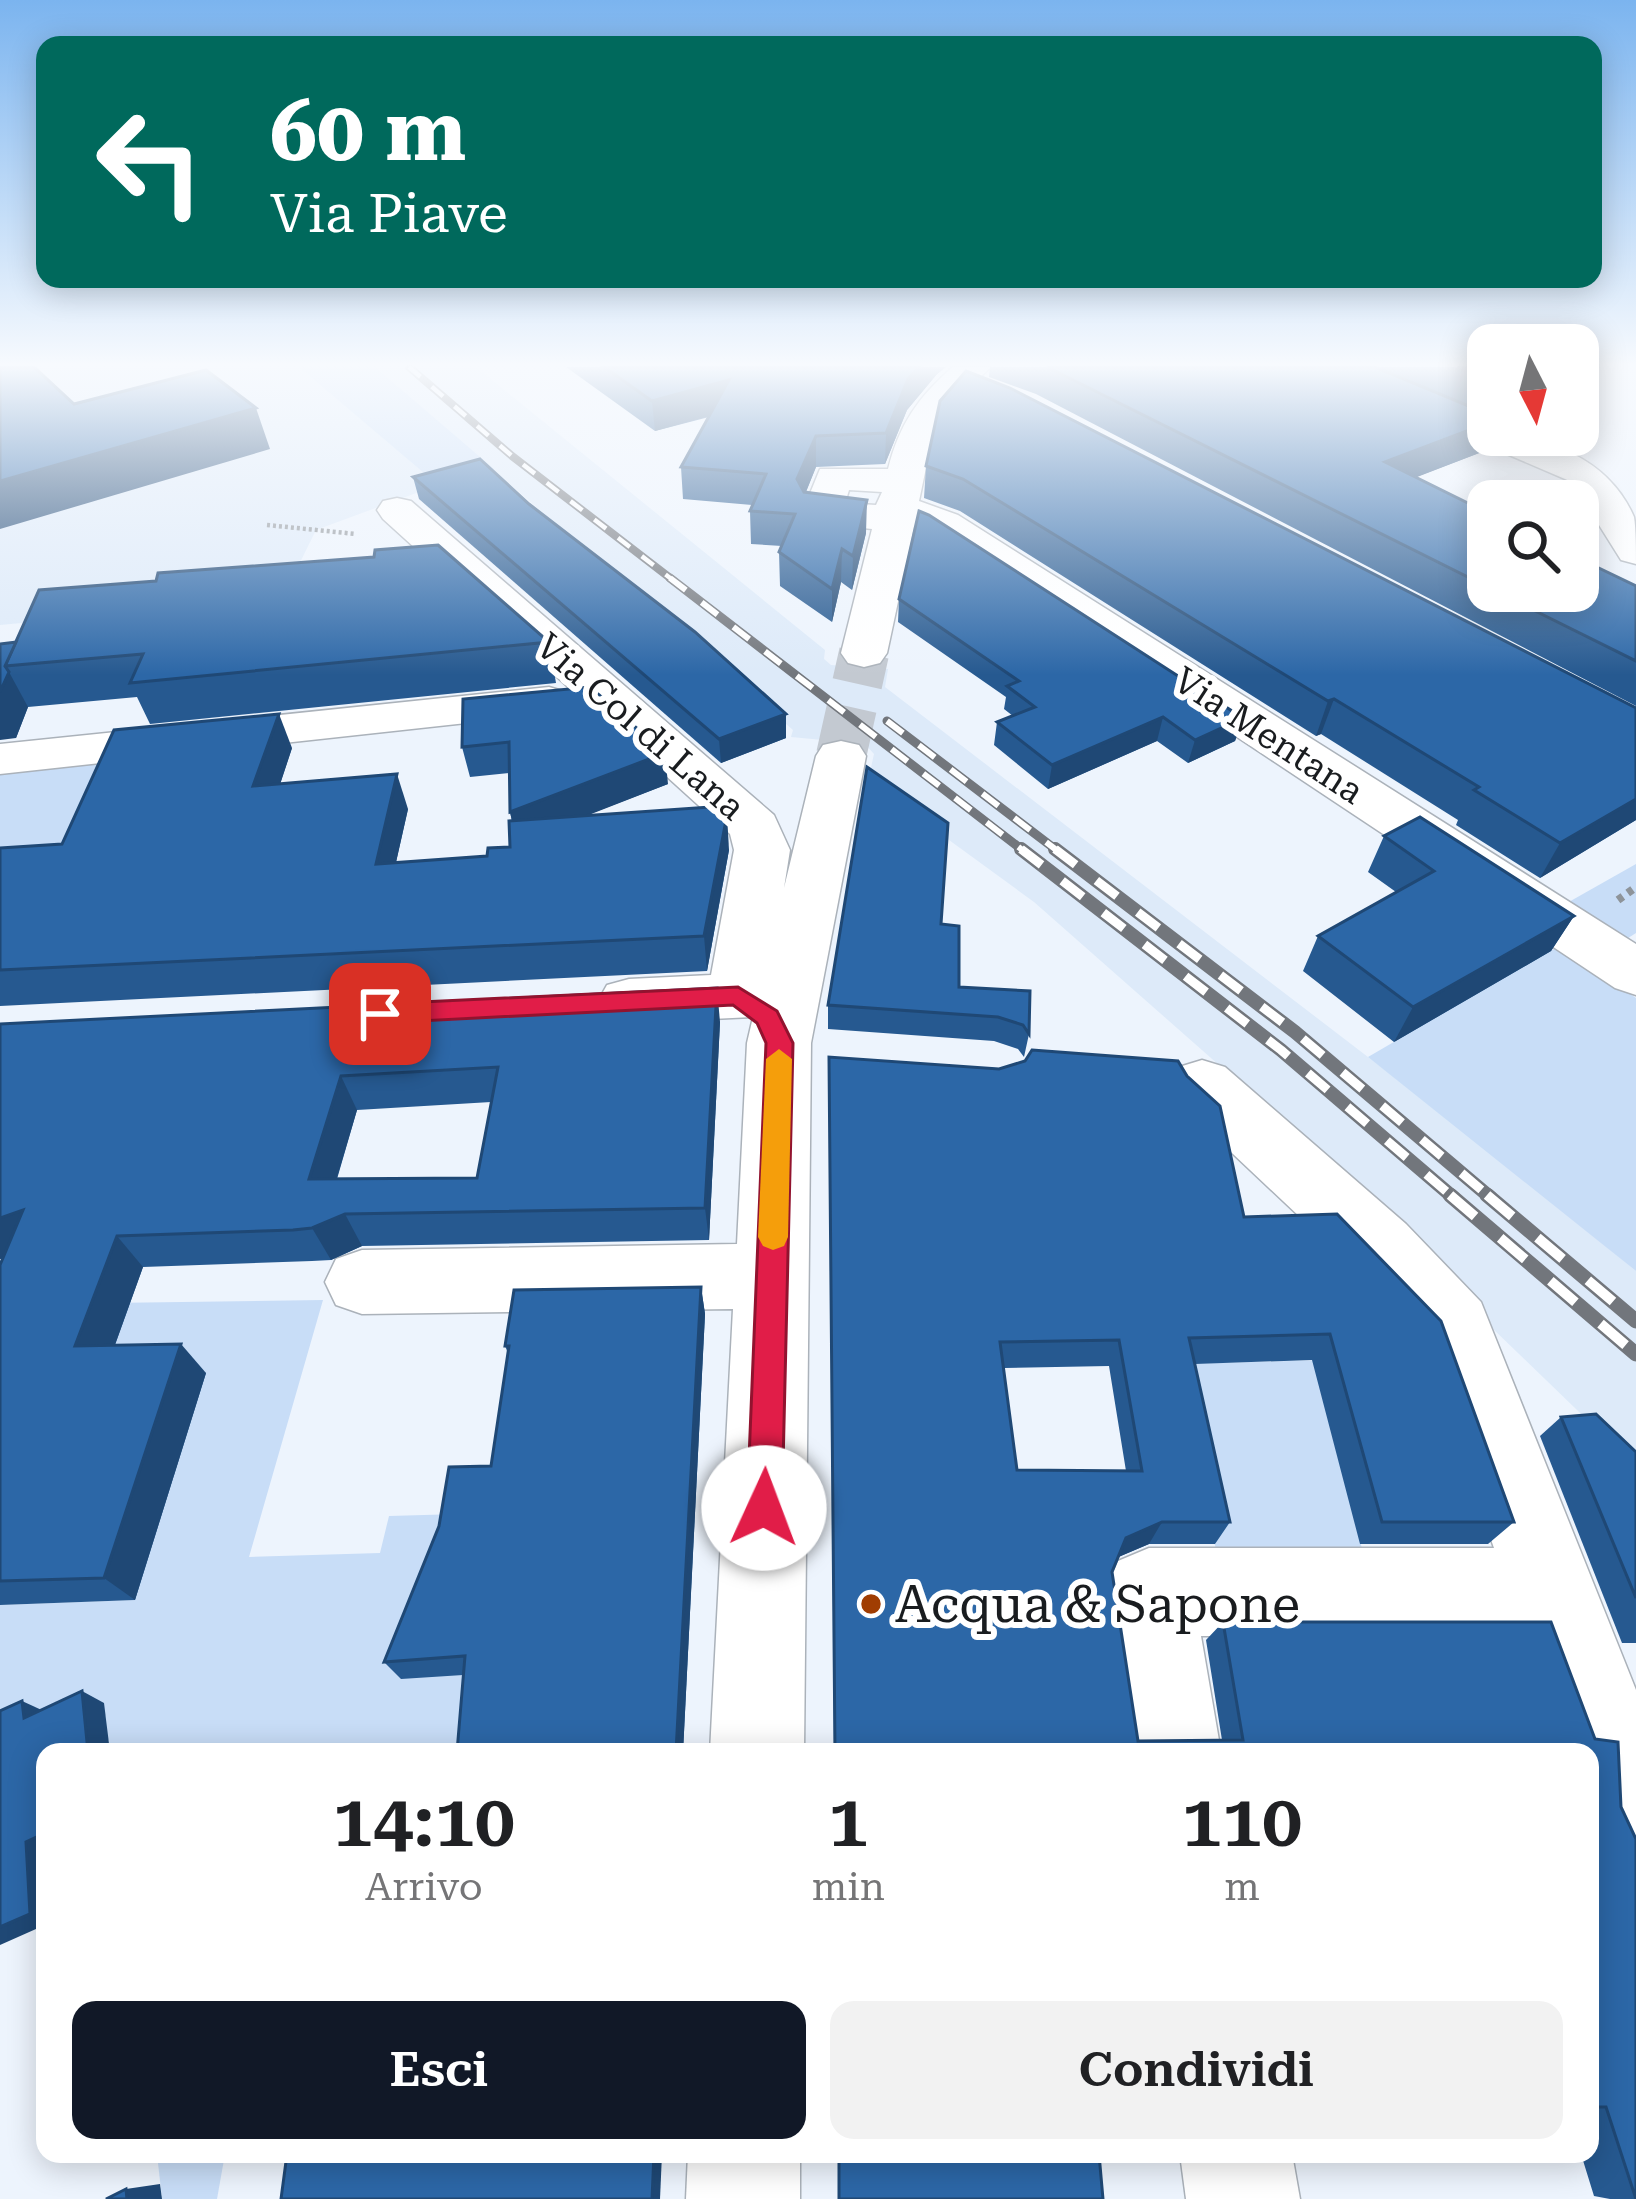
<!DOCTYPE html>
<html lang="it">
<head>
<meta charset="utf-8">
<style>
  :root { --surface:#fff; --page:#f2f2f2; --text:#202124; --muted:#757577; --accent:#111827 }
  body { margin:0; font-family:"Roboto Serif",serif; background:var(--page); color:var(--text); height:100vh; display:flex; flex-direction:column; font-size:45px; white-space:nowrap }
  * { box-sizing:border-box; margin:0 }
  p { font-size:39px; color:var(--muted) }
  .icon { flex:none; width:66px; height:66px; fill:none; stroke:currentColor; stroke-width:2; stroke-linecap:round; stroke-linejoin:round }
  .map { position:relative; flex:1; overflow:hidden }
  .sheet { position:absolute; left:36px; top:1743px; width:1563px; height:420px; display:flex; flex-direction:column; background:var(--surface); border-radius:24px; box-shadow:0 6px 30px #0003 }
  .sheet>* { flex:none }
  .top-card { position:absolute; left:36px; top:36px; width:1566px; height:252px; border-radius:24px; box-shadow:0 6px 30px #0003; background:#00695c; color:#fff; overflow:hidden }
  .needle { width:78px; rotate:174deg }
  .fabs { position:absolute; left:1467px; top:324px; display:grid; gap:24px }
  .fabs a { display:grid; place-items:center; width:132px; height:132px; border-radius:24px; background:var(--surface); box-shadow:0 6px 30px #0003; font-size:60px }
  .pin { position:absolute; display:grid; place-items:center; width:102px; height:102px; color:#fff; margin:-51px; border-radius:24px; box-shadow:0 6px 18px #0006 }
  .me { position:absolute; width:132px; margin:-66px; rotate:2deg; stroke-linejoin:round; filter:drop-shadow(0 0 9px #0008) }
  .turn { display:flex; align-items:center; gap:42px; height:252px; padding:0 36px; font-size:54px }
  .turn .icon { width:156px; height:156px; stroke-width:2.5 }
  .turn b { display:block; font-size:84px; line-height:102px }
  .eta { display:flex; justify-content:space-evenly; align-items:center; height:204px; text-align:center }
  .eta b { font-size:72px; font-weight:600; line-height:84px }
  .primary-button { display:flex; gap:24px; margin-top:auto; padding:24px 36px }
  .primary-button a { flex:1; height:138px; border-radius:24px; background:var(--accent); color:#fff; font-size:48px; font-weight:600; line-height:138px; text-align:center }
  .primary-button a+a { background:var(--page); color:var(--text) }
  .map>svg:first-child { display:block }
  .built { fill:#ddeaf9 }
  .green { fill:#c8ddf7 }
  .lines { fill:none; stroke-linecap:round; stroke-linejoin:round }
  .minor-tunnel { stroke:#c3c9d1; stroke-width:50; stroke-dasharray:50 24; stroke-linecap:butt }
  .minor-casing { stroke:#abb2ba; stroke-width:3 }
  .path-far1 { stroke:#8e949a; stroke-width:4.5; stroke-dasharray:3 3; stroke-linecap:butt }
  .path { stroke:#8e949a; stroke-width:8; stroke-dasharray:6 6; stroke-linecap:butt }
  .minor { fill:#fff; fill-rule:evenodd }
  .rail-far3-casing { stroke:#72767c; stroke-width:8 }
  .rail-far2-casing { stroke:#72767c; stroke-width:9 }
  .rail-far1-casing { stroke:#72767c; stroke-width:14 }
  .rail-casing { stroke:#72767c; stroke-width:15 }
  .rail-far3 { stroke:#fff; stroke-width:4.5; stroke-dasharray:15; stroke-linecap:butt }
  .rail-far2 { stroke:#fff; stroke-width:6; stroke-dasharray:20; stroke-linecap:butt }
  .rail-far1 { stroke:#fff; stroke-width:9; stroke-dasharray:26; stroke-linecap:butt }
  .rail { stroke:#fff; stroke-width:10; stroke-dasharray:33; stroke-linecap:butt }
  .wall { fill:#265990; fill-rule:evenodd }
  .shaded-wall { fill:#1f4875 }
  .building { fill:#2c67a7; stroke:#1f4875; stroke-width:3; fill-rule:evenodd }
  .route { fill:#e11d48; stroke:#92132f; stroke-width:3 }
  .slow { fill:#f59e0b }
  .poi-dot { fill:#a03d02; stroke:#fff; stroke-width:4.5 }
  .labels { text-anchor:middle; stroke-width:12; stroke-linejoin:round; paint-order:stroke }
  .far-street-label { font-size:36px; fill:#191c1f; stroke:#fff }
  .near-poi-label { font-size:51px; fill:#191c1f; stroke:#fff; text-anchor:start }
</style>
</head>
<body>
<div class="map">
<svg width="1636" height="2199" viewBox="0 0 1636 2199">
  <rect width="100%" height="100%" fill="#edf4fd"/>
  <g class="built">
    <path d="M0 367H299L438 485 316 530 282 599 0 625Z"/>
    <path d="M375 367H476L825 650 824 659 831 665 888 669 885 687 1492 1152 1636 1271V1467L1228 1073 1034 902 868 781 874 754 865 744 791 737 793 730Z"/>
  </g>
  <g class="green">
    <path d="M299 367H375L494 469 438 485Z"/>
    <path d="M99 763 61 845 0 885V773Z"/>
    <path d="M1636 864V933L1625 940 1567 903Z"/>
    <path d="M1559 946 1636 998V1271L1368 1057Z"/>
    <path d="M323 1300 249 1557 380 1553 389 1516 459 1514 402 1678 522 1670 474 1752H110L0 1733V1605L135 1600 80 1376 108 1303Z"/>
    <path d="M1440 1357 1331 1431 1365 1560 1218 1559 1176 1364Z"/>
    <path d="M157 2154H225L217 2199H162Z"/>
  </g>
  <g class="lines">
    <path class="minor-tunnel" d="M841 756 864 653"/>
    <defs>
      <g id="minor">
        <path d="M953 367H991L953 403 934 430 919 501 958 515 1636 944V995L1615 988 930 533 914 527 887 653 880 663 864 667 848 663 841 653 872 529 808 522 802 513 820 469H888C899 425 918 397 953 367ZM849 490 882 492 876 505 845 503Z"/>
        <path d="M1488 425V435C1547 435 1609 459 1634 517 1636 529 1636 550 1636 564L1621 560 1572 482 1481 443 1476 435Z"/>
        <path d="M397 498 411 501 774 815 790 850 784 888 816 756 823 745 841 741 859 745 866 756 811 1043 804 1752H710L733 1309 362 1314 336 1305 325 1282 336 1259 362 1250 737 1244 747 1043 753 1017 629 1023 607 1017 598 1001 607 985 629 979 711 975 734 850 730 834 383 519 377 510 383 501Z"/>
        <path d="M549 687 566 692 573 702 566 712 0 774V744Z"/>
        <path d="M1202 1060 1225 1067 1406 1224 1481 1302 1636 1690V1862L1602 1847 1590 1819V1752H1566L1525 1636H1201L1221 1752H1127L1105 1592 1118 1561 1149 1548H1494L1423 1345 1354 1268 1179 1103 1169 1085 1179 1067Z"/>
        <path d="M688 2154H800V2199H686Z"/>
        <path d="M1180 2154H1292L1300 2199H1186Z"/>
      </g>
    </defs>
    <use href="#minor" class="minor-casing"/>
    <path class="path-far1" d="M267 525 356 534"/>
    <path class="path" d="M1618 900 1636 887"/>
    <use href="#minor" class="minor"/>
    <defs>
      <path id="rail-far3" d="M409 367 512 456 674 581"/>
      <g id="rail-far2">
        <path d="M670 578 1025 852"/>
        <path d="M887 721 1059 852"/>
      </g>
      <g id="rail-far1">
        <path d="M1021 849 1281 1050 1454 1198"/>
        <path d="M1055 849 1295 1032 1491 1198"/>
      </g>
      <g id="rail">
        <path d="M1450 1195 1636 1354"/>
        <path d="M1487 1195 1636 1321"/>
      </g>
    </defs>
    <use href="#rail-far3" class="rail-far3-casing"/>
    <use href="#rail-far2" class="rail-far2-casing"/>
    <use href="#rail-far1" class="rail-far1-casing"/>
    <use href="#rail" class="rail-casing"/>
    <use href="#rail-far3" class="rail-far3"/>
    <use href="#rail-far2" class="rail-far2"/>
    <use href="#rail-far1" class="rail-far1"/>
    <use href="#rail" class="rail"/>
  </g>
  <g class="wall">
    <path d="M566 367H946L937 374 907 410 885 464 816 467 806 492 866 533 852 590 841 582 832 622 780 586 779 552 782 546 751 544 750 511 752 505 683 499 681 467 709 417 655 431Z"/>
    <path d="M990 367H1488L1487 450 1416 477 1488 513V591H1578L1636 586V706L1036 394 989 377Z"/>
    <path d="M926 466 1636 708V820L1540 878 1456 825 1458 820 1321 734 1316 736 960 511 924 498Z"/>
    <path d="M413 477 529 504 786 714V738L721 763 419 499Z"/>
    <path d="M899 599 1243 718 1235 741 1188 763 1157 741 1048 789 994 745 997 722 1013 716 1004 709 1006 697 898 622Z"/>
    <path d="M549 642 556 683 150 724 137 697 28 707 16 738 0 644Z"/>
    <path d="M463 699 668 784 587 815 729 850 707 971 0 1006V848L62 844 292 748 280 784 408 809 396 862 487 856 510 847 512 821 510 812 509 773 470 777 462 747Z"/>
    <path d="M1384 836 1574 916 1551 951 1394 1042 1303 971 1318 936 1396 892 1368 872Z"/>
    <path d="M941 924 959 987 1030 991 1029 1034 1024 1057 1018 1049 994 1041 828 1029V1005Z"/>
    <path d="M720 1022 709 1240 362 1246 331 1260 312 1261 143 1267 115 1345 206 1373 135 1600 0 1605V1265L3 1258 0 1259V1024ZM491 1102 477 1178 337 1179 357 1110Z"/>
    <path d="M1032 1050 1178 1061 1187 1076 1220 1106 1244 1217 1337 1214 1441 1321 1514 1522 1488 1544H1360L1312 1360 1195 1364 1230 1522 1215 1544H1149L1118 1557 1112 1572 1138 1741 1222 1740 1206 1640 1223 1622H1551L1595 1739 1618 1742 1621 1807 1636 1839V2199H1610L1594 2196 1581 2154H1590V1752H834L829 1057 999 1069 1025 1061ZM1109 1366 1126 1471 1017 1470 1004 1368Z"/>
    <path d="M701 1287 705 1314 683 1752H457L463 1675 401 1679 384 1662 439 1526 491 1466 508 1353 505 1346Z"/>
    <path d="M1561 1417 1636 1452V1643H1622L1540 1436Z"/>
  </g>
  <g class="shaded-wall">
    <path d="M919 367H946L937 374 907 410 885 464 886 433 908 379Z"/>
    <path d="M1578 367H1601L1578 376Z"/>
    <path d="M729 380 731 410 655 431 652 401Z"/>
    <path d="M256 408 270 449 0 529V481Z"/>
    <path d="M1488 423V435H1493L1487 450 1373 494 1385 462Z"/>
    <path d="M816 436V467L798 511 797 479Z"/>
    <path d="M867 500 866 533 852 590 853 556Z"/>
    <path d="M842 549 841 582 832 622V589Z"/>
    <path d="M9 672 28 707 16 738 0 740V692Z"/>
    <path d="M1334 699 1321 734 1316 736 1328 701Z"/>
    <path d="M279 714 292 748 268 821 253 786Z"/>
    <path d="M786 714V738L721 763 719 739Z"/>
    <path d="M1163 717 1157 741 1048 789 1052 765Z"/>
    <path d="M1243 718 1235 741 1188 763 1195 740Z"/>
    <path d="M665 753 668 784 517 843 510 812Z"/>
    <path d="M397 774 408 809 388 898 376 864Z"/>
    <path d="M1636 799V820L1540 878 1560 843Z"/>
    <path d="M727 815 729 850 707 971 704 936Z"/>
    <path d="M1574 916 1551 951 1394 1042 1413 1007Z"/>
    <path d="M717 988 720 1022 709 1240 705 1208Z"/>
    <path d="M341 1076 357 1110 327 1211 309 1179Z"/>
    <path d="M23 1210 52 1242 0 1259V1218Z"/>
    <path d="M345 1214 362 1246 331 1260 312 1228Z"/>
    <path d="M117 1236 143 1267 104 1375 75 1346Z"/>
    <path d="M701 1287 705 1314 683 1752H676Z"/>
    <path d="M181 1344 206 1373 135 1600 104 1578Z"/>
    <path d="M1162 1522 1149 1544 1114 1559 1126 1538Z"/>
    <path d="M82 1691 104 1703 110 1752H88Z"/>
    <path d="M22 1701 46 1712 24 1718Z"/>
    <path d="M45 1833V1925L0 1945V1927L26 1842Z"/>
    <path d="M654 2154H662L660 2199H652Z"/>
    <path d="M160 2184 162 2199H127L126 2189Z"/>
  </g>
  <g class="building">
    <path d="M0 367H34L74 404 206 370 256 408 0 481Z"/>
    <path d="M604 367H919L908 379 886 433 816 436 797 479 804 492 867 500 853 556 842 549 832 589 779 552 795 514 750 511 766 474 681 467 729 380 652 401Z"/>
    <path d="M1047 367H1375L1488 414V423L1385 462 1488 513V587Z"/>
    <path d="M1458 367H1488V380Z"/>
    <path d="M966 371 1010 388 1636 708V799L1560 843 1474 790 1479 787 1334 699 1328 701 963 479 926 466 940 401Z"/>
    <path d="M480 459 529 504 695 632 786 714 719 739 413 477Z"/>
    <path d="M919 511 929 515 1243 718 1195 740 1163 717 1052 765 997 722 1035 707 1007 686 1019 681 899 599Z"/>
    <path d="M438 545 549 642 130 683 143 654 5 666 39 590 156 581 158 573 374 557 375 550Z"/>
    <path d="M1578 558 1636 586V661L1495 591H1578Z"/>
    <path d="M16 642 5 666 9 672 0 692V644Z"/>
    <path d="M590 687 665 753 510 812 509 742 462 747 463 699Z"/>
    <path d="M279 714 253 786 397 774 376 864 487 856 488 848 510 847 509 821 724 806 727 815 704 936 0 970V848L62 844 114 730Z"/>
    <path d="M867 767 948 823 941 924 959 926V987L1030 991 1029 1034 1023 1025 998 1017 828 1005Z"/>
    <path d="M1420 817 1574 916 1413 1007 1318 936 1434 871 1384 836Z"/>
    <path d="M717 988 705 1208 345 1214 312 1228 293 1230 117 1236 75 1346 181 1344 104 1578 0 1581V1265L23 1210 0 1218V1024ZM498 1067 477 1178 309 1179 341 1076Z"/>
    <path d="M1032 1050 1178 1061 1187 1076 1220 1106 1244 1217 1337 1214 1441 1321 1514 1522H1382L1330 1334 1189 1338 1230 1522H1162L1126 1538 1112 1572 1138 1741 1243 1740 1223 1622H1551L1595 1739 1618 1742 1621 1807 1636 1839V2199L1606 2107H1590V1752H835L829 1057 999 1069 1025 1061ZM1119 1340 1142 1471 1017 1470 1000 1342Z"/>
    <path d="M701 1287 676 1752H457L465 1656 384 1662 439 1526 449 1467 491 1466 509 1346H505L514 1290Z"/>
    <path d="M1596 1414 1636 1452V1598L1561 1417Z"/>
    <path d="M82 1691 88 1752H45V1833L26 1842 30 1914 0 1927V1711L22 1701 24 1718Z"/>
    <path d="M287 2154H654L652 2199H281Z"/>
    <path d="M839 2154H1099L1103 2199H839Z"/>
    <path d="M126 2189 127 2199H106Z"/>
  </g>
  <linearGradient id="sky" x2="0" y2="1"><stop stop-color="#7bb4ef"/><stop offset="0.54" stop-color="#f7fafe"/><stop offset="1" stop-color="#f7fafe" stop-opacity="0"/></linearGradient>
  <rect width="1636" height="675" fill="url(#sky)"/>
  <path class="route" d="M738 987 777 1011 793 1043 782 1508 777 1520 764 1525 752 1520 747 1508 766 1043 757 1023 733 1005 380 1023 367 1014 380 1004Z"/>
  <path class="slow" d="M779 1049 792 1059 788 1237 784 1246 773 1250 763 1246 758 1237 766 1059Z"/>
  <circle class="poi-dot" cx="871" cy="1604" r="12"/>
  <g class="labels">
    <g class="far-street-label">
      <text transform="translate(641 726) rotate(41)" y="13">Via Col di Lana</text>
      <text transform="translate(1269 735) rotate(33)" y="13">Via Mentana</text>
    </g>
    <g class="near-poi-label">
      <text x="895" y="1622">Acqua &amp; Sapone</text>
    </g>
  </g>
</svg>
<div class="fabs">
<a><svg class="needle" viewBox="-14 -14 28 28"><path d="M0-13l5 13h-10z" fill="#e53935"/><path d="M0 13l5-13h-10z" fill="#757577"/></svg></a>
<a><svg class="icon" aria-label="search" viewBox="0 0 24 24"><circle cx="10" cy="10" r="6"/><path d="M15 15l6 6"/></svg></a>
</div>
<div class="pin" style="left:380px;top:1014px;background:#d93025"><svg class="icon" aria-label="arrive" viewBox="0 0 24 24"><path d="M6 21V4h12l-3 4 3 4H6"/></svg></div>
<svg class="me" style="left:764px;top:1508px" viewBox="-20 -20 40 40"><circle r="19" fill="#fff"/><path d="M0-13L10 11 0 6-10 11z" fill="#e11d48"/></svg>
<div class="top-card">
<div class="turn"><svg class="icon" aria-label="left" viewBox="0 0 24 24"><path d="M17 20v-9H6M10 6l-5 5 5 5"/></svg><div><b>60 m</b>Via Piave</div></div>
</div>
<section class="sheet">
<div class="eta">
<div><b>14:10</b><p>Arrivo</p></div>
<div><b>1</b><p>min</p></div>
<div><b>110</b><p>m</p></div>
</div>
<div class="primary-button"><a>Esci</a><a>Condividi</a></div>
</section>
</div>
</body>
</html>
